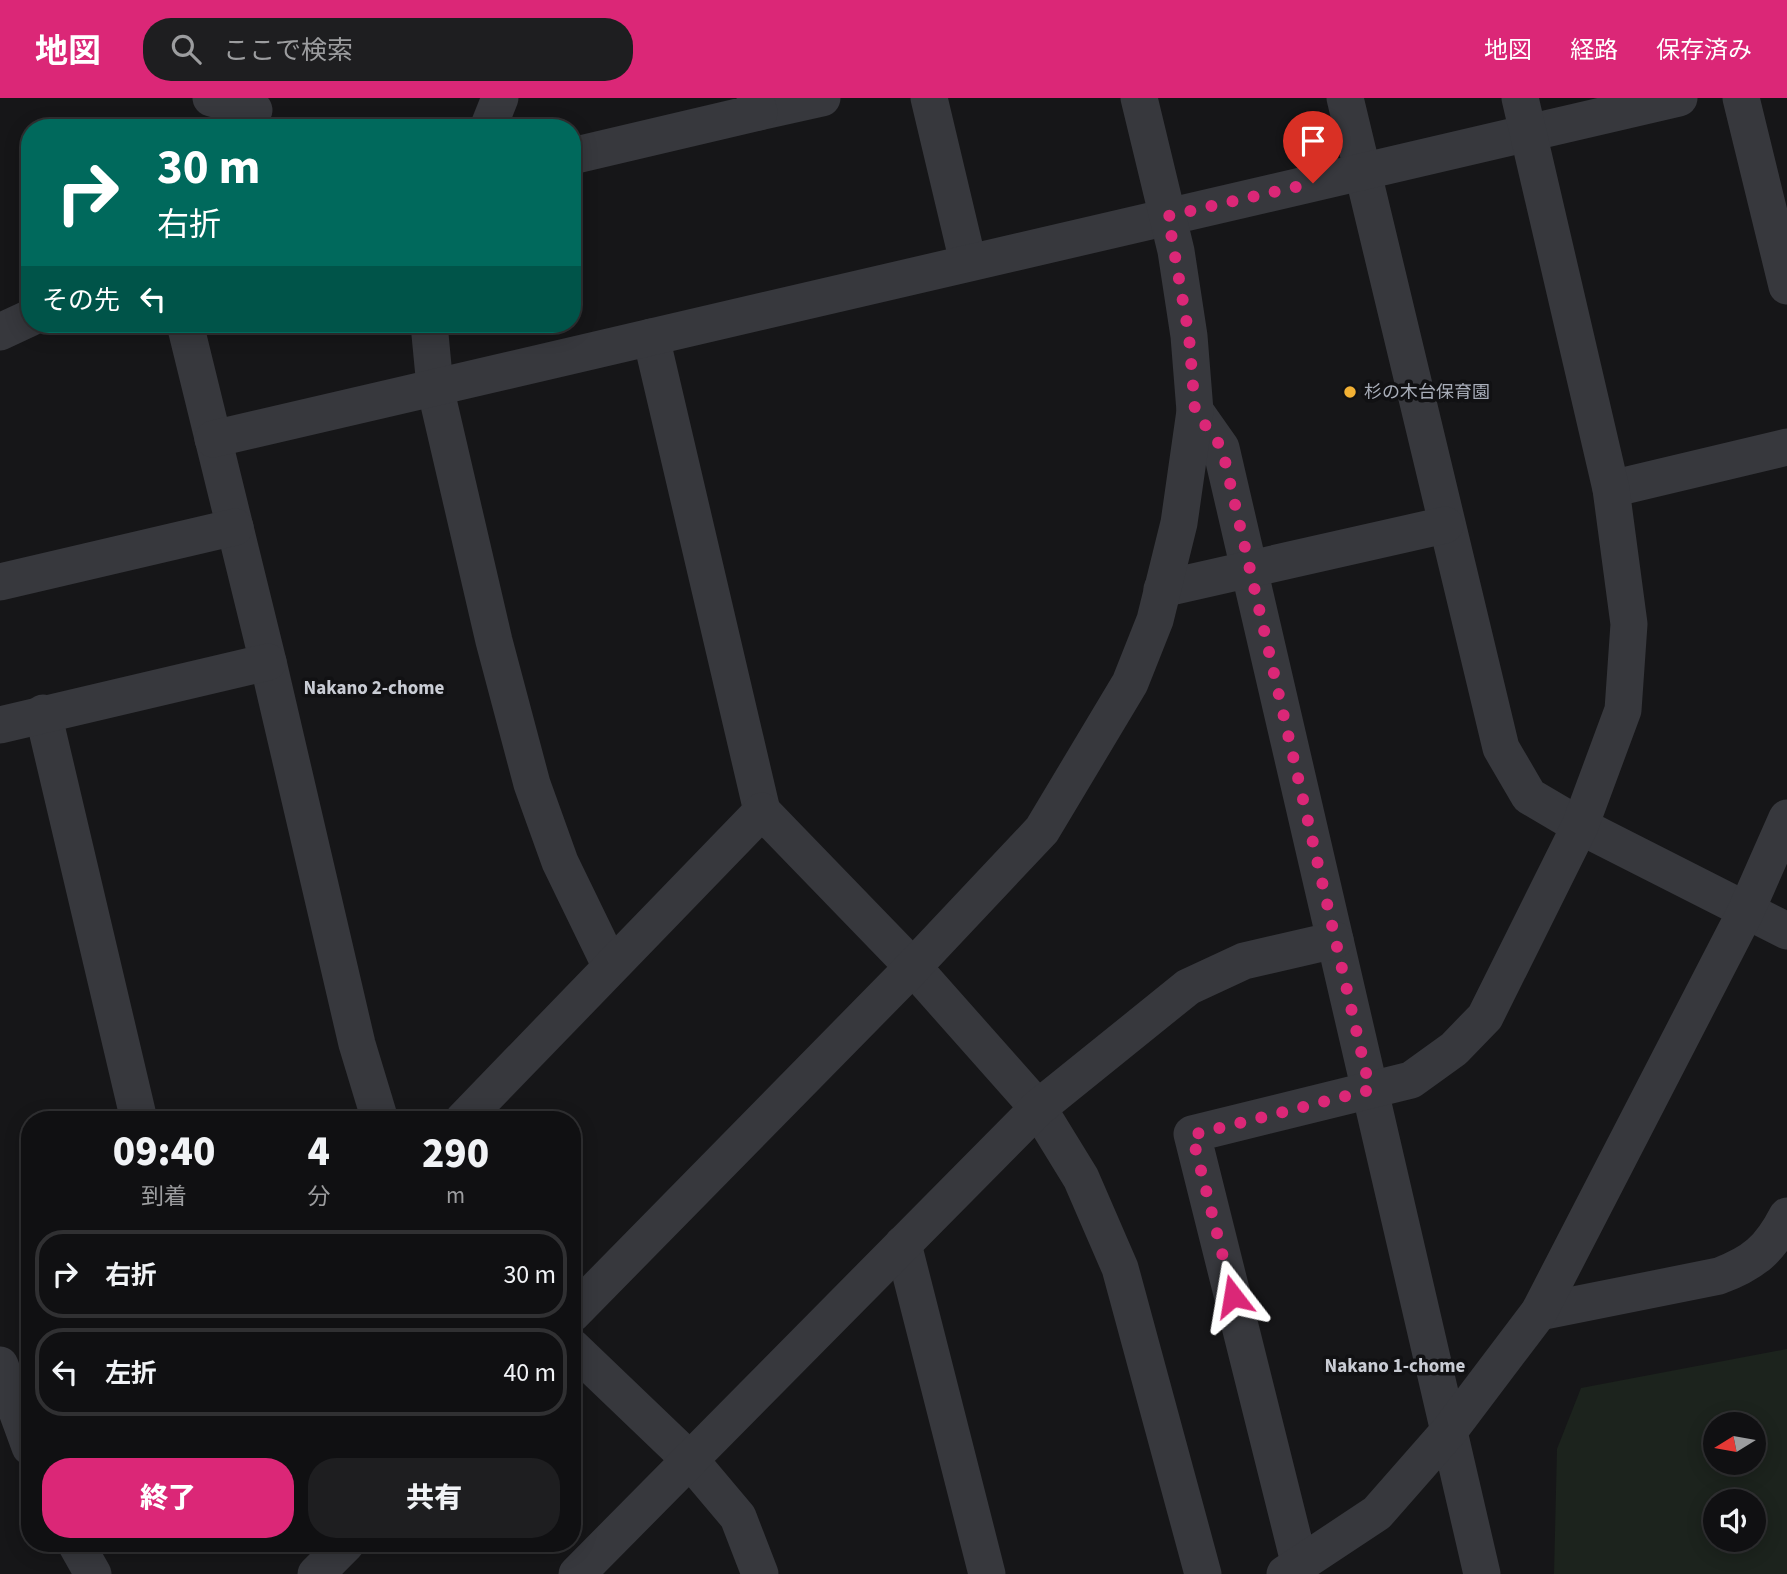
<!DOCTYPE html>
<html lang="ja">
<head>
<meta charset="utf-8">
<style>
  :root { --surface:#101012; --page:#1e1e20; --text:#f1f3f6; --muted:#9c9d9f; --line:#303032; --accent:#db2777 }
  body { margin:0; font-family:"Source Sans 3","Noto Sans JP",sans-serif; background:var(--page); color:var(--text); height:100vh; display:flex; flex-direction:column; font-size:26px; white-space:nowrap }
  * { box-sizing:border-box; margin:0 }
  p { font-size:23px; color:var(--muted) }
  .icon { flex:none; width:38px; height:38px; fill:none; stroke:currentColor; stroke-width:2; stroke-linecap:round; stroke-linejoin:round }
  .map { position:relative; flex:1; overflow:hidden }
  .drawer { position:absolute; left:21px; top:1013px; width:560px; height:441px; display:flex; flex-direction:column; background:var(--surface); border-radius:28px; box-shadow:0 4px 18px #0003,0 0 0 2px var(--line) }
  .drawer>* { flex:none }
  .guide { position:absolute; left:21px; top:21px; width:560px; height:214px; border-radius:28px; box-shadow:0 4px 18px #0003,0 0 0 2px var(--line); background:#00695c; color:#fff; overflow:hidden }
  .needle { width:46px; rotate:259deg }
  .fabs { position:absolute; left:1703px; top:1314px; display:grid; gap:14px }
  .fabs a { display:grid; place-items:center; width:63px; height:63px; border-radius:50%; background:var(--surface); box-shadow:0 4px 18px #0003,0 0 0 2px var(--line); font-size:35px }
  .pin { position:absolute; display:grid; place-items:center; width:60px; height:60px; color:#fff; margin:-72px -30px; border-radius:50% 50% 50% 0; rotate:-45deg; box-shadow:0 0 7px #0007 }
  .pin .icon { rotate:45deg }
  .me { position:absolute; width:77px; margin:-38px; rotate:346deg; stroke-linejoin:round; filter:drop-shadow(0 0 5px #0008) }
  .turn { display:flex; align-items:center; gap:24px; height:147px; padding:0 21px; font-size:32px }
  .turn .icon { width:91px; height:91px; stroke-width:2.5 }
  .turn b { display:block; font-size:49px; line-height:60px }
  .then { display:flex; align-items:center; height:66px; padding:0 21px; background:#0003; gap:14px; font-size:26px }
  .eta { display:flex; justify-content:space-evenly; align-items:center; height:119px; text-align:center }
  .eta b { font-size:42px; font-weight:800; line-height:49px }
  .primary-button { display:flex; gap:14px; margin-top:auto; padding:14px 21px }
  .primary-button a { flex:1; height:80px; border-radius:28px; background:var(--accent); color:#fff; font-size:28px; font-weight:800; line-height:80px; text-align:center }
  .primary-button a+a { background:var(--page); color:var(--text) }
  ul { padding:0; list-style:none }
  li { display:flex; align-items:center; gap:21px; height:88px; margin:0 14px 10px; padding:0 7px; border:4px solid var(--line); border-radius:28px }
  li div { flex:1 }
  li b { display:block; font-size:26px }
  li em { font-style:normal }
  header { display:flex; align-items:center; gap:42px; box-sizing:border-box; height:98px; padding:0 35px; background:var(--accent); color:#fff }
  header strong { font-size:33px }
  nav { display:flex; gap:38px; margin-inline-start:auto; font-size:24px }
  .search { width:490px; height:63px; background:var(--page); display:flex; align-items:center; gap:18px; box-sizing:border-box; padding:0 24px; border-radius:28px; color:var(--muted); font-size:26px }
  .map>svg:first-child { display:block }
  .green { fill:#1c231d; fill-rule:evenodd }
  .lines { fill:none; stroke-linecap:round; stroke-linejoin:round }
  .minor { stroke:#37383d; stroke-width:37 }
  .route { stroke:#db2777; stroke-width:12; stroke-dasharray:0 21.6 }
  .poi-dot { fill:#f2b134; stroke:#111113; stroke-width:2.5 }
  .labels { text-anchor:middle; stroke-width:7; stroke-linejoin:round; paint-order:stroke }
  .poi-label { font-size:18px; fill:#a8adb8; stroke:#111113; text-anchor:start }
  .neighbourhood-label { font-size:19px; font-weight:bold; fill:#c9ccd4; stroke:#111113 }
</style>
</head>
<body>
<header>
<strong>地図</strong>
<div class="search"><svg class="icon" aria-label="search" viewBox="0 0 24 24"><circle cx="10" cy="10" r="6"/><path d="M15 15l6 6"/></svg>ここで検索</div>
<nav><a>地図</a><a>経路</a><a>保存済み</a></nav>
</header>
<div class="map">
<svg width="1787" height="1476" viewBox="0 0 1787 1476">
  <rect width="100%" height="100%" fill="#161618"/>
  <path class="green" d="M1787 1251V1476H1554L1557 1351 1581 1290ZM1715 1326H1754V1365H1715ZM1715 1404H1754V1442H1715Z"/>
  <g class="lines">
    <g class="minor">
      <path d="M211 0 254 12"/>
      <path d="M929 0 968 164"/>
      <path d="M1345 0 1501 650 1529 698 1580 728 1787 833"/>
      <path d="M1741 0 1787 188"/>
      <path d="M759 14 822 0"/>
      <path d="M488 30 500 0"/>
      <path d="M572 58 759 14 755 0"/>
      <path d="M185 226 268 564 357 946 380 1022"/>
      <path d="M429 226 435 289 494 543 532 686 560 764 610 867"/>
      <path d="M0 234 30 220"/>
      <path d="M651 239 762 713"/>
      <path d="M1195 313 1221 350 1482 1476"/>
      <path d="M213 341 1679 0"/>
      <path d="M1611 391 1787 349"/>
      <path d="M0 484 235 429"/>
      <path d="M1162 491 1445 427"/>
      <path d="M43 615 139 1022"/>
      <path d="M0 627 268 564"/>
      <path d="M463 1022 762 713 913 869 1038 1010 1081 1080 1120 1170 1203 1476"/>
      <path d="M903 1146 987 1476"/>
      <path d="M1539 1214 1719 1178C1754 1165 1770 1151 1787 1118"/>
      <path d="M572 1216 913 869 1042 732 1130 585 1155 522 1179 425 1195 313 1189 238 1176 153 1139 0"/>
      <path d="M572 1249 690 1362 738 1419 760 1476"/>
      <path d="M0 1267 30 1349"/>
      <path d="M76 1446 93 1476"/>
      <path d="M1300 1468 1192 1036 1411 982 1454 951 1485 919 1580 728 1623 612 1629 526 1611 391 1520 0"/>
      <path d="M316 1476 346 1446"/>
      <path d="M577 1476 1038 1010 1188 889 1244 863 1335 842"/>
      <path d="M1285 1476 1377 1415 1449 1333 1539 1214 1746 813 1787 720"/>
    </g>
  </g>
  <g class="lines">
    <path class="route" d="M1233 1198 1192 1037 1370 992 1222 350 1195 313 1189 238 1168 118 1313 85"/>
  </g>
  <circle class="poi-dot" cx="1350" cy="294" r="7"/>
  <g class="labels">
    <g class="poi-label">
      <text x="1364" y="300">杉の木台保育園</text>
    </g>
    <g class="neighbourhood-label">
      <text x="374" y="596">Nakano 2-chome</text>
      <text x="1395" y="1274">Nakano 1-chome</text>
    </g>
  </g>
</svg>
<div class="fabs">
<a><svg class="needle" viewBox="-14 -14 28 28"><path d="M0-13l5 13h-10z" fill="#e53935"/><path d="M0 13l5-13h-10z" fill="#9c9d9f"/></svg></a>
<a><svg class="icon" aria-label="sound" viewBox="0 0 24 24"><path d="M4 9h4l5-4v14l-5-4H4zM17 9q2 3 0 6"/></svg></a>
</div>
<div class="pin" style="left:1313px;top:85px;background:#d93025"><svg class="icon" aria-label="arrive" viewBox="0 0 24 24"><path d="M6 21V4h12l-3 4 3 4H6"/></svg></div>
<svg class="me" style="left:1233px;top:1198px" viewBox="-20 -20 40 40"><path d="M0-17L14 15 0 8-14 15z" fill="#db2777" stroke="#fff" stroke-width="4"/></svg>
<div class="guide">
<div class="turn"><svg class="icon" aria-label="right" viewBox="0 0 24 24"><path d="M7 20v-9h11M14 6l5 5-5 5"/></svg><div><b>30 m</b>右折</div></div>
<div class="then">その先<svg class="icon" aria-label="left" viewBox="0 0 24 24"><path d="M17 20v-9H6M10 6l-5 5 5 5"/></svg></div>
</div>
<section class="drawer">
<div class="eta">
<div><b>09:40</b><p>到着</p></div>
<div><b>4</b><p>分</p></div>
<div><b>290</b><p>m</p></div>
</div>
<ul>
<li><svg class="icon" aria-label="right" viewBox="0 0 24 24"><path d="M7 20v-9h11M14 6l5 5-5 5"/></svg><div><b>右折</b></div><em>30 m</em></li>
<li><svg class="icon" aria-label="left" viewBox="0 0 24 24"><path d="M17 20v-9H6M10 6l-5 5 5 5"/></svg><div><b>左折</b></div><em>40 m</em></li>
</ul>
<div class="primary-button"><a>終了</a><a>共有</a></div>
</section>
</div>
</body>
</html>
